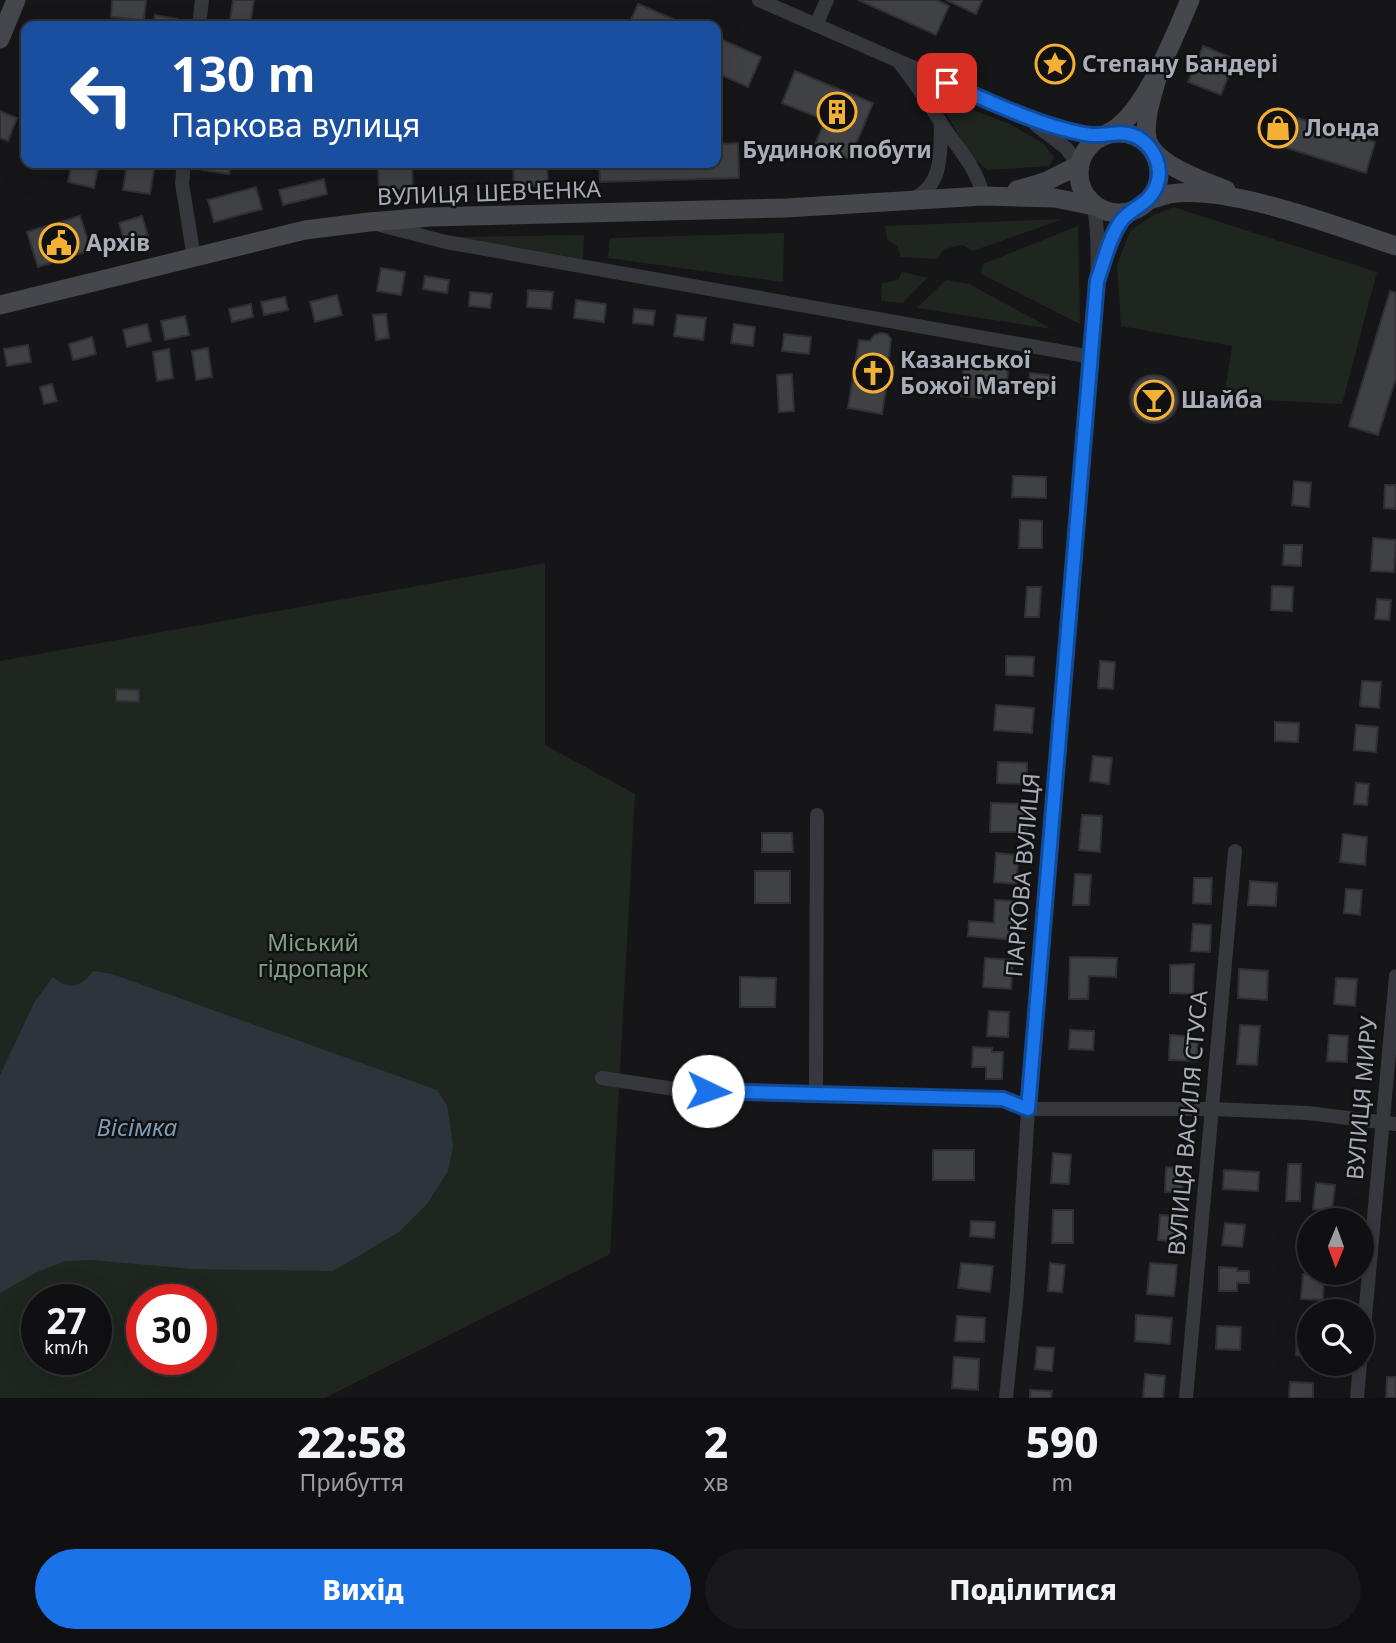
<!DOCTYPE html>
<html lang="uk">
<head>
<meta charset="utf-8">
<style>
  :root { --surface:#101012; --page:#19191b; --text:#f1f3f6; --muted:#9c9d9f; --line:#303032; --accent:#1a73e8 }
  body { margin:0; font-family:"Noto Sans",sans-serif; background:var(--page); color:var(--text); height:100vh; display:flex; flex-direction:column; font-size:26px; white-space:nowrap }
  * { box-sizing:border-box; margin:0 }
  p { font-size:23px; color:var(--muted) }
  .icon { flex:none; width:38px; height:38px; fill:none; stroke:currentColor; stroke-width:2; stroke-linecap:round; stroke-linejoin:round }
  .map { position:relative; height:1398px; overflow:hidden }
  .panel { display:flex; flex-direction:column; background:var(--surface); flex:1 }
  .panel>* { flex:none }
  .top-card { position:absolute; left:21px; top:21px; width:700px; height:147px; border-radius:14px; box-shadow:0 7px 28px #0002,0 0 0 2px var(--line); background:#1a4fa0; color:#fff; overflow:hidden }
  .needle { width:46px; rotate:181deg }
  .buttons { position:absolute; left:1297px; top:1208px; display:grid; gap:14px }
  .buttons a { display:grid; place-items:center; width:77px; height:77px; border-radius:50%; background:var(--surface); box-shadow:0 7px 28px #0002,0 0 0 2px var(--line); font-size:35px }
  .speed { position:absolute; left:21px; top:1284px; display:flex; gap:14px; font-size:35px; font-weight:700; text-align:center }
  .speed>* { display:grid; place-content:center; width:91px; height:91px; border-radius:50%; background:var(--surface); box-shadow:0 7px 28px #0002,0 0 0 2px var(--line); line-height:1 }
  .speed small { font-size:18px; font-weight:400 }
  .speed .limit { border:10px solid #d22; background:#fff; color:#111 }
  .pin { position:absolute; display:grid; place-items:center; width:60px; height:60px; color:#fff; margin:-30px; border-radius:14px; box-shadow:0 4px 10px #0006 }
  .me { position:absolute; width:77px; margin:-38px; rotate:93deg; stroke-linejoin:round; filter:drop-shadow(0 0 5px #0008) }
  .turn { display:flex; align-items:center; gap:24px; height:147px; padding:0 35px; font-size:32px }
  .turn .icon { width:91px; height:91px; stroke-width:2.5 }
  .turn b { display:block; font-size:49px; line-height:60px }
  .eta { display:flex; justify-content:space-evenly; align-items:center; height:119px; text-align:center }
  .eta b { font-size:42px; font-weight:800; line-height:49px }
  .primary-button { display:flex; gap:14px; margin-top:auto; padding:14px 35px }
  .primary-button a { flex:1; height:80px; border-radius:42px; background:var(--accent); color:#fff; font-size:28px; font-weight:800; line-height:80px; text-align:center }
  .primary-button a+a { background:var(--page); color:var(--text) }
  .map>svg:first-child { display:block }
  .green { fill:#1e261f; fill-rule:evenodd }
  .water { fill:#2c353c }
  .building { fill:#404145; stroke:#303034; stroke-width:2 }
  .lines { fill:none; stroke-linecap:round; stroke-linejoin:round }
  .street { stroke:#37383d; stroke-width:14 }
  .secondary { stroke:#45474d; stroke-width:19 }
  .route-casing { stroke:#114b97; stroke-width:18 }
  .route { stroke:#1a73e8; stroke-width:12 }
  .labels { text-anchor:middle; stroke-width:5; stroke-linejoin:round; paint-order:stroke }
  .poi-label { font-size:23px; font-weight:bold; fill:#a8adb8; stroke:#111113; text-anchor:start }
  .street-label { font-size:23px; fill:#a8adb8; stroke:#111113 }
  .park-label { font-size:23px; fill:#7fa381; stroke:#111113 }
  .water-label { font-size:24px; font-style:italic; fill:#7f9bb3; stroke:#111113 }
</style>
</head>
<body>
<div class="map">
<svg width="1396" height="1398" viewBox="0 0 1396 1398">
  <rect width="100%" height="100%" fill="#161618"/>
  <g class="green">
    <path d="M936 96 1010 124 1044 144 1054 158 1049 166 988 170 972 157Z"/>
    <path d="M1173 207 1377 272 1342 404 1224 398 1232 346 1121 326 1117 265 1130 231 1152 216Z"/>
    <path d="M1063 219 973 251 962 245 944 249 937 259 901 257 897 246 887 240 885 226Z"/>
    <path d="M1078 226 1080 324 981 274 983 264Z"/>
    <path d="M784 233 783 282 608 258 610 238Z"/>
    <path d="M584 235 583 259 453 237Z"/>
    <path d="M902 272 927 278 903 303 881 301 882 283 898 280Z"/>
    <path d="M946 280 969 284 1052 329 917 308Z"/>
    <path d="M545 563V745L635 794 610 1254 325 1398H0V661ZM37 1300H96V1360H37ZM142 1300H201V1360H142Z"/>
  </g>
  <path class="water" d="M93 971 112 974 437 1090 447 1105 450 1124 453 1147 448 1171 427 1204 399 1232 333 1271 193 1269 91 1260 65 1261 35 1273 0 1293V1075L35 1001 53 977C69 991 81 987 93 971Z"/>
  <g class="building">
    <path d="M112 0H146L144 20 111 17Z"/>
    <path d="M233 0H254L250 26H229Z"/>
    <path d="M858 0H937L949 6 936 35Z"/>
    <path d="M946 0H982L976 14Z"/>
    <path d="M638 4 690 26H628Z"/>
    <path d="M155 15 178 19 177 26H153Z"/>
    <path d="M716 37 761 57 748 87 716 73Z"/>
    <path d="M1203 46 1235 59 1221 95 1188 82Z"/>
    <path d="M795 71 873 103 850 159 815 145 825 120 782 103Z"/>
    <path d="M0 111 17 118 8 141 0 138Z"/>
    <path d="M1278 112 1375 142 1366 173 1268 142Z"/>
    <path d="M738 143 739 178 600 182 599 163H716V144Z"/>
    <path d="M72 163H99L94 188 68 182Z"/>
    <path d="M127 163H155L150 194 123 190Z"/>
    <path d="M203 163H231L229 174 202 170Z"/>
    <path d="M378 163H412L413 189 379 190Z"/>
    <path d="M513 163H547L548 185 514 187Z"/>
    <path d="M324 179 327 194 283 205 279 190Z"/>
    <path d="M256 187 262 209 214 222 208 200Z"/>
    <path d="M80 216 91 250 38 267 27 232Z"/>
    <path d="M142 216 148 236 125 243 119 223Z"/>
    <path d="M381 268 405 272 401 295 377 291Z"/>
    <path d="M425 276 449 280 447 293 423 289Z"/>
    <path d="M528 290 553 292 551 309 527 307Z"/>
    <path d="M1390 291 1396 293V378L1378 435 1349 426Z"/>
    <path d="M470 292 492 294 490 308 469 306Z"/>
    <path d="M337 295 342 315 315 322 310 302Z"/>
    <path d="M285 297 288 310 264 315 261 302Z"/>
    <path d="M576 300 606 304 604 322 574 318Z"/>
    <path d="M251 304 253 317 232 322 229 309Z"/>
    <path d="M634 309 655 311 653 325 633 323Z"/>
    <path d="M386 314 389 338 376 340 373 315Z"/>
    <path d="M677 315 706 318 703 340 674 336Z"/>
    <path d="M185 316 189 335 165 340 161 321Z"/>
    <path d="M147 324 151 341 127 347 123 330Z"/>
    <path d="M734 324 755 327 753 346 731 343Z"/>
    <path d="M880 333 887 334 891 339 888 366H894L892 381H887L882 414 848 408 859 340 870 341 874 335Z"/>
    <path d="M784 334 811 337 809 354 782 351Z"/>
    <path d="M92 337 96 354 73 360 69 344Z"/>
    <path d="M28 345 31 362 7 366 4 349Z"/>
    <path d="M208 348 212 377 196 380 192 351Z"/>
    <path d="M169 349 173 378 157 381 153 352Z"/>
    <path d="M964 362 1008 368 1007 383 983 381 981 398 961 396Z"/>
    <path d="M1030 373 1056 376 1054 396 1027 393Z"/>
    <path d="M792 374 794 411 779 412 777 375Z"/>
    <circle cx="1154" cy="399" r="24"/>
    <path d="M52 384 57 401 44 404 40 387Z"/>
    <path d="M1013 476 1046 477V498L1012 497Z"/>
    <path d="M1294 481 1311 483 1309 507 1292 505Z"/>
    <path d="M1385 485H1396V509L1384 508Z"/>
    <path d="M1020 520 1042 521V548H1019Z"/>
    <path d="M1373 538 1396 540 1394 572 1371 571Z"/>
    <path d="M1284 545H1302L1301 566 1283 565Z"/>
    <path d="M1272 586 1293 587 1292 611 1271 610Z"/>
    <path d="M1027 587H1041L1039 617H1025Z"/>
    <path d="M1377 599 1391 600 1389 620 1375 619Z"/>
    <path d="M1006 656 1034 657 1033 676 1006 675Z"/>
    <path d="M1100 661 1115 662 1113 689 1098 688Z"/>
    <path d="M1362 681 1381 682 1379 708 1360 706Z"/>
    <path d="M116 689 139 690V702L116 701Z"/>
    <path d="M996 705 1034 708 1032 733 994 730Z"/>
    <path d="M1275 722 1299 723 1298 742 1275 741Z"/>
    <path d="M1356 725 1378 727 1376 752 1354 750Z"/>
    <path d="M1093 756 1112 758 1109 784 1090 781Z"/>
    <path d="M998 762 1027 763V784L997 783Z"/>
    <path d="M1356 783 1369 784 1367 805 1354 804Z"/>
    <path d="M991 803 1027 804V832H990Z"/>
    <path d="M1082 815 1102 816 1100 852 1079 850Z"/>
    <path d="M762 833H792L793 852H762Z"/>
    <path d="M1343 834 1367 837 1365 865 1340 862Z"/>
    <path d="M996 853 1019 855 1016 884 994 882Z"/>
    <rect x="755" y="871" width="35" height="32"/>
    <path d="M1075 874 1091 875 1089 905H1073Z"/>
    <path d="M1194 878H1212L1211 904 1193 903Z"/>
    <path d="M1250 881 1277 883 1276 906 1248 905Z"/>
    <path d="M1346 889 1362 890 1360 915 1344 913Z"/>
    <path d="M995 900 1016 901 1014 940 968 936 969 921 994 923Z"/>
    <path d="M1193 924 1211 925 1210 952 1191 951Z"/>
    <path d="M1070 957 1117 958 1116 977 1089 976 1088 999H1069Z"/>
    <path d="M985 958 1013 960 1011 989 983 987Z"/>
    <path d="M1194 964 1193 994 1170 993V965Z"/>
    <path d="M1239 969 1268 971 1267 1000 1238 998Z"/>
    <path d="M740 977 776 978 775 1007H740Z"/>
    <path d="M1336 978 1357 979 1355 1006 1334 1004Z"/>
    <path d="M989 1011 1009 1012 1008 1037 987 1036Z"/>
    <path d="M1240 1025 1260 1026 1257 1065 1237 1064Z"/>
    <path d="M1070 1030 1094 1031 1093 1050 1069 1049Z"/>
    <path d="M1170 1035 1198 1037 1197 1061 1169 1060Z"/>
    <path d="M1329 1035 1348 1036 1347 1062 1327 1061Z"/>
    <path d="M973 1047 992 1048V1052H1003L1002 1079H986V1067H972Z"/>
    <rect x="933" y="1150" width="41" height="30"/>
    <path d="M1053 1153 1071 1155 1069 1184 1051 1183Z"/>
    <path d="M1288 1164H1301L1300 1201H1286Z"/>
    <path d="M1166 1167 1184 1169 1182 1193 1165 1192Z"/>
    <path d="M1224 1170 1259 1172 1258 1191 1223 1189Z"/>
    <path d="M1316 1183 1335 1185 1332 1211 1313 1209Z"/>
    <path d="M1053 1210H1073V1243H1052Z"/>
    <path d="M1160 1215 1181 1216 1179 1242 1158 1240Z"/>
    <path d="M971 1221 995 1222 994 1238 970 1236Z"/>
    <path d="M1225 1223 1245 1225 1242 1247 1222 1245Z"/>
    <path d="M961 1263 993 1266 990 1292 958 1288Z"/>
    <path d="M1050 1263 1065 1265 1062 1292 1048 1291Z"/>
    <path d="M1150 1263 1177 1265 1174 1296 1147 1294Z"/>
    <path d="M1219 1267 1237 1268V1271H1249V1283H1237V1291H1219Z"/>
    <path d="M1303 1274 1324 1275 1323 1300 1301 1299Z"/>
    <path d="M1136 1315 1172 1318 1170 1344 1135 1341Z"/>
    <path d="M957 1316 985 1318 984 1342 955 1341Z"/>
    <path d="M1217 1326 1241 1327 1240 1350 1216 1349Z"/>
    <path d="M1297 1330 1309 1331V1356L1296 1355Z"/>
    <path d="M1037 1347 1054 1348 1052 1371 1035 1369Z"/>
    <path d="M954 1357 979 1359 978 1390 952 1388Z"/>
    <path d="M1145 1374 1165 1376 1163 1398H1143Z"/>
    <path d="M1387 1377H1396V1398H1386Z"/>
    <path d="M1290 1382 1313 1383V1398H1289Z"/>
    <path d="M1030 1390 1052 1391 1051 1398H1030Z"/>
  </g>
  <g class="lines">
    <g class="street">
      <path d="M759 0 1020 114C1047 124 1074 134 1103 135"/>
      <path d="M816 25 827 0"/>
      <path d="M199 26 202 0"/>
      <path d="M901 65C917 85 931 107 945 129 960 150 978 171 983 196"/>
      <path d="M1036 125 1066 148 1079 165"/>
      <path d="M184 163 182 183 194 258"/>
      <path d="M914 198C944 184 940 152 941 123"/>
      <path d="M380 225 446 242 1092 357C1095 307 1102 256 1094 206"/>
      <path d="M1101 269C1109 247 1114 226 1134 211"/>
      <path d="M602 1078 681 1090 816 1096 1003 1099 1028 1109H1212L1308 1113 1396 1124"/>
      <path d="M816 1096 817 815"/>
      <path d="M1362 1350 1396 976"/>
      <path d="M1006 1398 1017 1292 1028 1109 1092 357"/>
      <path d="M1186 1398 1235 851"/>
      <path d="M1357 1398 1360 1363"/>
    </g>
    <g class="secondary">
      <path d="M0 39 16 0"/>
      <path d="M1161 64C1156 84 1143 118 1147 138 1152 164 1204 181 1226 190"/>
      <circle cx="1119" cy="173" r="40"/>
      <path d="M1108 133C1144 117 1174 36 1190 0"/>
      <path d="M1017 190 1045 182 1079 165"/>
      <path d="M1149 200C1155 198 1162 196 1169 194 1228 184 1338 227 1396 246"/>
      <path d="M0 305 305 230 369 222 430 217 786 208 983 196 1055 198 1094 206"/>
    </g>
  </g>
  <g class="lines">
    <defs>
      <path id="route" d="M708 1091 1003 1099 1028 1109 1097 281C1104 262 1109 238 1121 221 1133 206 1151 204 1157 184 1163 166 1154 148 1139 138 1124 129 1108 136 1092 135 1080 134 1067 130 1056 127 1018 116 982 98 947 83"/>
    </defs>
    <use href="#route" class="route-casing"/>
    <use href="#route" class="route"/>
  </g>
  <defs>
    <symbol id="sight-ring" viewBox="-11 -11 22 22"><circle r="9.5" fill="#111113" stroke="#f2b134" stroke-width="1.5"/><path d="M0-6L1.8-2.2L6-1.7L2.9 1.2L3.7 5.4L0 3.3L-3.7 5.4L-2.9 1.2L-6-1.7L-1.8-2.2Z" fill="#f2b134"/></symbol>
    <symbol id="building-ring" viewBox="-11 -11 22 22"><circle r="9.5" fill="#111113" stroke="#f2b134" stroke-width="1.5"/><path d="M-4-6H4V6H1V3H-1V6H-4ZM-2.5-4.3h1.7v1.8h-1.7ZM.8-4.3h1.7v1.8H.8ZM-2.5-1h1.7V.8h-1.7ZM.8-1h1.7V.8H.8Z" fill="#f2b134"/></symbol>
    <symbol id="shop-ring" viewBox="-11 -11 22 22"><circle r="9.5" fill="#111113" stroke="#f2b134" stroke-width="1.5"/><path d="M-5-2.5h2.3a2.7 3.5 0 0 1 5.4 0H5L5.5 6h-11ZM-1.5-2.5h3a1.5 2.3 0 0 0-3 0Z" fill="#f2b134"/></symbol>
    <symbol id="civic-ring" viewBox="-11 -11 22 22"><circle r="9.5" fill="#111113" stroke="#f2b134" stroke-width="1.5"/><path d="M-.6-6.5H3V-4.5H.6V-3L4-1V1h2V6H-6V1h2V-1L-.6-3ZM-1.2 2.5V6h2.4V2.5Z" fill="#f2b134"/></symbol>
    <symbol id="church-ring" viewBox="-11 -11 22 22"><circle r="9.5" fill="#111113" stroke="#f2b134" stroke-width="1.5"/><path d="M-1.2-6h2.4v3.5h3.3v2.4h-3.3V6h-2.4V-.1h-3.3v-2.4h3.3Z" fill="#f2b134"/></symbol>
    <symbol id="bar-ring" viewBox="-11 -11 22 22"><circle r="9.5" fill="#111113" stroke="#f2b134" stroke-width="1.5"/><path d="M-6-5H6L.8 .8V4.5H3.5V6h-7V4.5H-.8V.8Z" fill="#f2b134"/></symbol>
  </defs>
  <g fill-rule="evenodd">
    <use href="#sight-ring" x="1033" y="42" width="44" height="44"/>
    <use href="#building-ring" x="815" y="90" width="44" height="44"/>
    <use href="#shop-ring" x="1256" y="106" width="44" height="44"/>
    <use href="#civic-ring" x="37" y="221" width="44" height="44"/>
    <use href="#church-ring" x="851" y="351" width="44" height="44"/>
    <use href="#bar-ring" x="1132" y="378" width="44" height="44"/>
  </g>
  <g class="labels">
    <g class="poi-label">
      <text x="1082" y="72">Степану Бандері</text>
      <text x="1305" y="136">Лонда</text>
      <text x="837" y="158" text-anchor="middle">Будинок побути</text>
      <text x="86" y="251">Архiв</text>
      <text x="900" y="368">Казанської<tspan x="900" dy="26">Божої Матері</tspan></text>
      <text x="1181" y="408">Шайба</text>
    </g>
    <g class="street-label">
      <text transform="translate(489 193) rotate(-2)" y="8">ВУЛИЦЯ ШЕВЧЕНКА</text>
      <text transform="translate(1023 875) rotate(-85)" y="8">ПАРКОВА ВУЛИЦЯ</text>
      <text transform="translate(1362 1098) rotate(-85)" y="8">ВУЛИЦЯ МИРУ</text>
      <text transform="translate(1188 1123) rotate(-85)" y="8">ВУЛИЦЯ ВАСИЛЯ СТУСА</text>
    </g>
    <g class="park-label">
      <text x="313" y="951">Міський<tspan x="313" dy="26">гідропарк</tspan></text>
    </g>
    <g class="water-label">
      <text x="137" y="1136">Вісімка</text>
    </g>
  </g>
</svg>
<div class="buttons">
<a><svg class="needle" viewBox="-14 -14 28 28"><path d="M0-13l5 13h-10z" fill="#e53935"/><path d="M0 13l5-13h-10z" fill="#9c9d9f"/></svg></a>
<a><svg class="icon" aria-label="search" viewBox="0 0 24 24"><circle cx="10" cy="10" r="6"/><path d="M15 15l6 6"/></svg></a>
</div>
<div class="speed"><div>27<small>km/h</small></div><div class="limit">30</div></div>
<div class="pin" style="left:947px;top:83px;background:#d93025"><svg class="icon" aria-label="arrive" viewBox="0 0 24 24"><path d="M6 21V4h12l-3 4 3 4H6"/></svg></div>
<svg class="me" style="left:708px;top:1091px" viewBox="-20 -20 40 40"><circle r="19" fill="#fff"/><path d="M0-13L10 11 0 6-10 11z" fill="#1a73e8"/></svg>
<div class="top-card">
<div class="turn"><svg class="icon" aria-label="left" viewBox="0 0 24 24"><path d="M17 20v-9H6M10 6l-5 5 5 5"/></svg><div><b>130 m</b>Паркова вулиця</div></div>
</div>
</div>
<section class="panel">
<div class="eta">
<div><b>22:58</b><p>Прибуття</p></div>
<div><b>2</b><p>хв</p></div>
<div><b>590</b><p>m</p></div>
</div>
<div class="primary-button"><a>Вихід</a><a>Поділитися</a></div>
</section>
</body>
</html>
